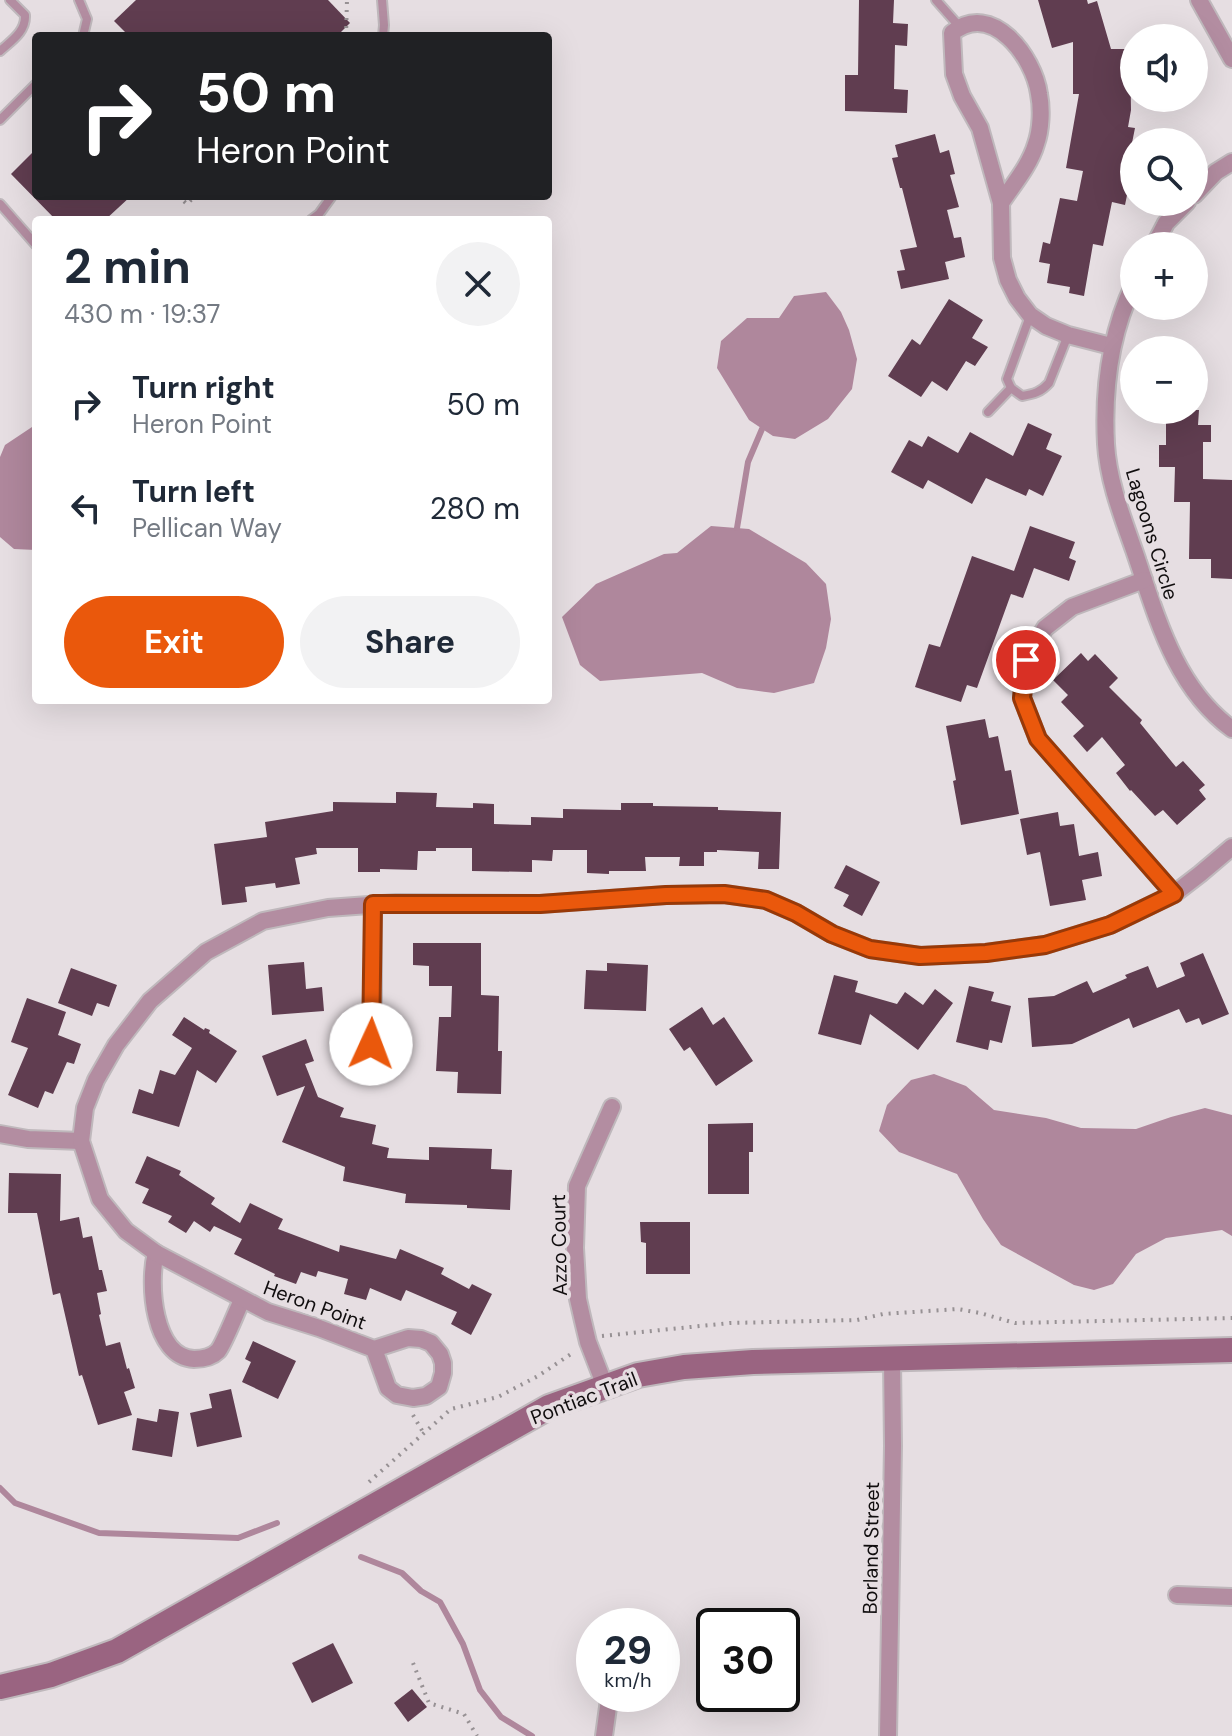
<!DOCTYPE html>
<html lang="en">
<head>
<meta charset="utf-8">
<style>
  :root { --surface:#fff; --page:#f2f2f3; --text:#1f2937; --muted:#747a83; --accent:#ea580c }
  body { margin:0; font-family:"DM Sans",sans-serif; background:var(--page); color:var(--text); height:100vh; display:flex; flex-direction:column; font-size:30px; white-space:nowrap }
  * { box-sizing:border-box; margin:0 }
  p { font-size:26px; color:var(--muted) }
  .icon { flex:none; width:44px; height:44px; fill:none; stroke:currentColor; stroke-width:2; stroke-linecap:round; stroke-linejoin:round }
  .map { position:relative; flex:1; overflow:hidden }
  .sheet { position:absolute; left:32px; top:216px; width:520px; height:488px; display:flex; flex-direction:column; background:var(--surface); border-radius:8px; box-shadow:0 8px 32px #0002 }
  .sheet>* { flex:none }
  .banner { position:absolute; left:32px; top:32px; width:520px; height:168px; border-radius:8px; box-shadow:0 8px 32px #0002; background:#202124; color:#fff; overflow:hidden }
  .tools { position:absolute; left:1120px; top:24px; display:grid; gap:16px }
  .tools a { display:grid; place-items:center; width:88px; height:88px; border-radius:50%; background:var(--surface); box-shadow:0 8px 32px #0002; font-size:40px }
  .speed { position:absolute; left:576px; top:1608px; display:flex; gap:16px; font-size:40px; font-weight:700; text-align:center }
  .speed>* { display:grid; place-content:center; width:104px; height:104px; border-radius:50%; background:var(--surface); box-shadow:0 8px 32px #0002; line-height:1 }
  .speed small { font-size:20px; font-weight:400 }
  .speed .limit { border:4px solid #111; border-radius:12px; background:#fff; color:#111 }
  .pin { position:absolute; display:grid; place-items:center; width:68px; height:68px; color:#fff; margin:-34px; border:4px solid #fff; border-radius:50%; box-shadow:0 2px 8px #0007 }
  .me { position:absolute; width:88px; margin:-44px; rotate:2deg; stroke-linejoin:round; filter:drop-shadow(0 0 6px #0008) }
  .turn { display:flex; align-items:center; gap:28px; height:168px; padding:0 32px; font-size:36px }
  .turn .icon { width:104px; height:104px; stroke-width:2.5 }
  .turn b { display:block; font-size:56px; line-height:68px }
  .round { display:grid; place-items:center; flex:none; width:84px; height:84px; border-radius:42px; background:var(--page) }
  .headline { display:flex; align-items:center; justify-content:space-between; height:136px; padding:0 32px }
  h1 { font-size:48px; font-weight:700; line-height:60px }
  .button { display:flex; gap:16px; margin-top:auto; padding:16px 32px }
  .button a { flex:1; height:92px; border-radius:48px; background:var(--accent); color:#fff; font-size:32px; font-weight:700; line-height:92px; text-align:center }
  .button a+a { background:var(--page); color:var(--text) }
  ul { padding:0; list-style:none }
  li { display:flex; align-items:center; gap:24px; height:104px; padding:0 32px }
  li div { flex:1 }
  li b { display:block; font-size:30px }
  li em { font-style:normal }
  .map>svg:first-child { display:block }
  .water { fill:#af879c }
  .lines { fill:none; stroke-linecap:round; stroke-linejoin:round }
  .stream { stroke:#af879c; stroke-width:6 }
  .building { fill:#603d50 }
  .lane-casing { stroke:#bfb8bc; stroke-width:12 }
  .street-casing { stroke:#bfb8bc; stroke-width:20 }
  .secondary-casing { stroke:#bfb8bc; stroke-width:28 }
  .path { stroke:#979194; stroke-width:4; stroke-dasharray:2 6; stroke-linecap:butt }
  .lane { stroke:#b38da1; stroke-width:8 }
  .street { stroke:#b38da1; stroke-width:16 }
  .secondary { stroke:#9a6481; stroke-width:24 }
  .route-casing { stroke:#983908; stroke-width:20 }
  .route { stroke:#ea580c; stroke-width:14 }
  .labels { text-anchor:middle; stroke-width:8; stroke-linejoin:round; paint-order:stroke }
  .street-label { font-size:20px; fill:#100d0e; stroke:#e6dee2 }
</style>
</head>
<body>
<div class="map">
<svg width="1232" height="1736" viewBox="0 0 1232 1736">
  <rect width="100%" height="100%" fill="#e6dee2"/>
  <g class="water">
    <path d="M826 292 841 312 849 330 857 359 852 389 828 419 795 439 773 436 749 420 717 368 721 341 747 318H779L794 296Z"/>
    <path d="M35 425 36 550 14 549 0 537V457L5 445Z"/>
    <path d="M711 526 749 529 806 563 826 584 831 619 826 648 814 683 774 693 737 688 702 673 600 681 580 665 562 617 596 584 664 554 677 553Z"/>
    <path d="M934 1074 966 1086 994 1110 1046 1118 1081 1128 1136 1129 1171 1117 1205 1108 1232 1115V1236L1222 1230 1166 1238 1136 1254 1113 1284 1094 1290 1074 1285 1001 1245 983 1219 957 1174 899 1152 879 1131 887 1105 911 1080Z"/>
  </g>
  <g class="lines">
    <g class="stream">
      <path d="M737 528 748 462 762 429"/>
      <path d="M0 1488 15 1503 99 1533 238 1538 277 1523"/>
      <path d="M361 1557 402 1573 421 1591 440 1602 463 1644 480 1690 501 1717 532 1736"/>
    </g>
  </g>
  <g class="building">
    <path d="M136 0H328L350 23 337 36H129L114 21Z"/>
    <path d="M859 0H894L893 23 908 24 907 46 895 45 894 89 908 90 907 113 845 111V75H858Z"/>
    <path d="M1038 0H1087L1088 4 1097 1 1111 49H1130L1131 110 1128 127 1135 128 1129 158 1134 159V161L1125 205 1112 202 1103 246 1093 244 1084 296 1069 293 1070 287 1047 283 1050 264 1039 262 1043 242 1050 244 1060 198 1077 201 1083 171 1066 168 1079 94H1073V42L1052 48Z"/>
    <path d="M935 134 940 153 949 150 955 174 950 175 959 207 947 210 954 238 961 237 965 257 945 262 949 279 901 289 897 271 905 270 900 250 917 247 902 188H900L892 158 898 157 895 145Z"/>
    <path d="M36 149V196H131L105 220H56L11 174Z"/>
    <path d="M949 299 983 320 972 338 988 347 975 366 966 361 947 391 932 381 921 397 888 376 912 339 920 345Z"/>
    <path d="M1166 410H1199L1198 425H1211V442H1203V479L1232 480V579L1211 578V559H1189L1190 502H1174L1175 467H1159V445H1166Z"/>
    <path d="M1028 423 1052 434 1046 449 1062 456 1043 496 1029 489 1026 496 986 478 972 504 928 480 923 489 891 472 909 440 922 447 928 436 958 453 970 432 1013 456Z"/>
    <path d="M1030 526 1075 542 1069 558 1076 561 1069 581 1034 568 1023 598 1011 594 977 688 967 685 961 702 915 687 929 644 940 647 972 556 1014 571Z"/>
    <path d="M1081 653 1088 661 1095 654 1118 678 1109 687 1142 720 1140 723 1176 767 1183 761 1205 785 1199 790 1206 799 1177 825 1163 810 1155 816 1131 790 1130 791 1116 773 1125 765 1102 737 1087 752 1073 736 1084 726 1061 702 1068 695 1053 680Z"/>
    <path d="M985 719 989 738 998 736 1005 771 1011 770 1019 814 961 825 953 781 956 780 946 726Z"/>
    <path d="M396 792 437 793 436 807 473 808V803L494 804V824L531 825V817L563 818V809L621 810V803H653V806L718 807V810L781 812 779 869H758L759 852 717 850V852H704V866H679L680 857H645L646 871H609V874L587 873V850H553L552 861 532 860V872L472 871V848H436V851H418L417 870 380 869V872H358V848H316L317 854 295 858 300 884 276 888 275 883 245 887 247 902 222 905 214 844 267 837 265 822 333 811V802L396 803Z"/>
    <path d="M1058 812 1060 826 1074 824 1079 856 1098 852 1102 876 1082 880 1086 900 1050 906 1040 852 1027 855 1020 819Z"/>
    <path d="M846 865 880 882 862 916 843 906 849 895 834 888Z"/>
    <path d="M413 943H481V995L499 996 498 1051H502L501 1094 457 1093 458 1072 436 1071 439 1017H451L452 986H429V966L413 965Z"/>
    <path d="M1203 953 1229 1014 1202 1025 1199 1018 1186 1023 1179 1009 1133 1028 1129 1018 1072 1044 1032 1047 1028 998 1054 996 1087 981 1093 993 1127 978 1125 975 1148 966 1157 988 1185 976 1180 963Z"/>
    <path d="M304 962 306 989 322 987 324 1011 272 1015 268 965Z"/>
    <path d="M607 963 648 965 646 1011 584 1009 586 970 607 971Z"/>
    <path d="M71 968 117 985 109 1007 97 1003 92 1016 58 1003Z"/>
    <path d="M834 975 858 981 855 992 897 1004 905 992 923 1005 935 989 953 1003 918 1050 870 1014 861 1045 818 1034Z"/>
    <path d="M969 986 994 992 991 1001 1011 1006 1002 1043 990 1040 988 1050 956 1042Z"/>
    <path d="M27 998 66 1012 58 1035 81 1044 74 1064 67 1062 53 1094 45 1091 38 1108 8 1095 28 1048 11 1042Z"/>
    <path d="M702 1007 713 1025 724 1017 753 1061 716 1086 690 1047 684 1051 669 1029Z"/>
    <path d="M184 1017 204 1030 205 1028 210 1030 209 1033 237 1051 216 1083 197 1070 179 1127 132 1113 139 1089 153 1094 160 1070 175 1075 192 1048 172 1035Z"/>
    <path d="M306 1039 314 1061 305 1064 318 1097 344 1108 340 1117 376 1125 372 1144 389 1148 387 1158 429 1160V1147L492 1149 491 1169 512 1170 510 1210 467 1208V1205L405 1203 406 1194 343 1181 345 1167 282 1142 305 1086 277 1096 262 1056Z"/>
    <path d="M753 1123V1152H749V1194H708V1124Z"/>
    <path d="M147 1156 181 1171 179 1175 215 1198 211 1204 240 1223 250 1203 283 1219 278 1229 339 1252 340 1245 396 1259 400 1249 444 1268 441 1274 469 1289 472 1284 492 1294 471 1335 451 1324 457 1312 406 1290 401 1301 370 1288 366 1300 344 1294 348 1279 318 1271 316 1277 301 1272 296 1284 274 1276 275 1274 234 1254 242 1239 214 1226 210 1232 194 1221 186 1233 168 1222 172 1216 142 1203 149 1189 135 1183Z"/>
    <path d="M9 1173 61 1174 60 1221 79 1217 83 1238 92 1236 99 1270H102L107 1291 97 1293 101 1314 99 1315 106 1346 120 1342 127 1369 129 1368 135 1388 124 1392 132 1415 98 1425 82 1375 79 1376 60 1293 53 1295 37 1213H8Z"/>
    <path d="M640 1222H690V1274H646V1243L641 1242Z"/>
    <path d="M253 1341 296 1361 278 1399 242 1382 251 1362 245 1359Z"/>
    <path d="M231 1389 242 1437 197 1447 190 1413 212 1408 209 1394Z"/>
    <path d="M159 1409 179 1412 172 1457 132 1450 137 1418 157 1422Z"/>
    <path d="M333 1643 353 1683 312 1703 292 1663Z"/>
    <path d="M412 1689 427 1707 408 1722 394 1703Z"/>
  </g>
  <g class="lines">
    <defs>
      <g id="lane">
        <path d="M79 0 87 19 83 36"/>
        <path d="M382 0 384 25 383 36"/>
        <path d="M936 0 958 25"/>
        <path d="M0 51C11 41 26 32 25 15L10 0"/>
        <path d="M0 120 36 84"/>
        <path d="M0 204 36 245"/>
        <path d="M311 220 319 214 332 196"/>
        <path d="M1030 316 1007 379 1011 388 1022 396C1034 394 1041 392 1049 383L1068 335"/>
        <path d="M988 412 1011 388"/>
      </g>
      <g id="street">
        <path d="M1199 0 1232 59"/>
        <path d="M1194 195 1216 172 1232 162"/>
        <path d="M1001 203C1013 185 1030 165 1036 144 1041 130 1042 109 1039 94 1034 57 992 0 952 33L954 74 962 96 980 128 1001 203 1002 258 1008 280 1017 298 1030 315 1046 326 1068 335 1111 346"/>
        <path d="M1154 246 1166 223 1187 202"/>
        <path d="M1134 284C1110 334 1103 388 1106 444 1108 480 1122 516 1134 550 1156 614 1174 687 1232 729"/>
        <path d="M1144 580 1072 607 1045 628 1026 660 1022 698 1038 739 1174 894"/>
        <path d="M370 1068 373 997V904"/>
        <path d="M0 1134 28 1139 81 1141"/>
        <path d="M156 1253C148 1283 153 1357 194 1359 202 1359 212 1357 218 1351 224 1344 237 1310 242 1300"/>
        <path d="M374 1349 388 1388 397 1395 413 1398 426 1396 439 1387 443 1373V1363L440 1354 431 1343 421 1339 408 1338 374 1349 319 1328 268 1312 156 1253 126 1231 100 1199 81 1141 85 1108 96 1080 116 1045 150 1001 206 952 263 921 328 908 396 903 540 904 666 895 724 894 766 900 796 913 832 934 870 949 920 956 986 953 1045 945 1110 925 1174 894 1200 874 1232 847"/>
        <path d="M605 1386 588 1342 583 1321 578 1299 575 1248 577 1186 612 1107"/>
        <path d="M1177 1595 1232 1597"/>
        <path d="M604 1736 609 1700 614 1694"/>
        <path d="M888 1736 893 1446 892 1360"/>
      </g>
      <path id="secondary" d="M0 1687 51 1675 117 1651 549 1407 638 1375 684 1367 753 1362 1232 1350"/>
    </defs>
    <use href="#lane" class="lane-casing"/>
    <use href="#street" class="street-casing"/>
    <use href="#secondary" class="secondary-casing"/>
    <g class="path">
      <path d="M346 36 347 0"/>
      <path d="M178 196 187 204 195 196"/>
      <path d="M602 1336 730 1323 857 1320 883 1314 958 1309 980 1313 1015 1323 1232 1318"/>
      <path d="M413 1415 424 1434"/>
      <path d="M369 1482 451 1409 498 1397 538 1376 574 1352"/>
      <path d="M413 1663 429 1703 464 1714 477 1736"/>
    </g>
    <use href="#lane" class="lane"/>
    <use href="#street" class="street"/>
    <use href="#secondary" class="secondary"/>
  </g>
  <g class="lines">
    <defs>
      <path id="route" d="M371 1044 373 904H540L666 895 724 894 766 900 796 913 832 934 870 949 920 956 986 953 1045 945 1110 925 1174 894 1038 739 1022 698 1026 660"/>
    </defs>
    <use href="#route" class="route-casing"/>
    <use href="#route" class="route"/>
  </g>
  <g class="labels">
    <g class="street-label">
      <text transform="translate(1152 534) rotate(73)" y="7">Lagoons Circle</text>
      <text transform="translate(559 1245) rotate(-91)" y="7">Azzo Court</text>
      <text transform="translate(315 1305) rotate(20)" y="7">Heron Point</text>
      <text transform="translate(584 1398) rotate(-21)" y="7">Pontiac Trail</text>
      <text transform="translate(871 1548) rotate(-89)" y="7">Borland Street</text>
    </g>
  </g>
</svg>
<div class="tools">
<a><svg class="icon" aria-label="sound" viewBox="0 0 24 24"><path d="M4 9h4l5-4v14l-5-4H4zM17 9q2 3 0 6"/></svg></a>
<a><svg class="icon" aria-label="search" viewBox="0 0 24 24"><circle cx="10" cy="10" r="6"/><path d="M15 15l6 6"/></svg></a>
<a>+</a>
<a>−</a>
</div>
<div class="speed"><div>29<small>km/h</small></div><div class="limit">30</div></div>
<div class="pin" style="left:1026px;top:660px;background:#d93025"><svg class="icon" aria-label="arrive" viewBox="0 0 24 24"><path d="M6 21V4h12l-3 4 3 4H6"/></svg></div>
<svg class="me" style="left:371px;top:1044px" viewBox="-20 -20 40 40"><circle r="19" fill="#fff"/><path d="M0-13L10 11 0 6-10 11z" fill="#ea580c"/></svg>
<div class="banner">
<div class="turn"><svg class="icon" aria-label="right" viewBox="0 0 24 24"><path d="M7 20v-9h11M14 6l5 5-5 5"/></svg><div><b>50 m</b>Heron Point</div></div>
</div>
<section class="sheet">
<div class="headline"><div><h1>2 min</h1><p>430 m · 19:37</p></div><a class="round"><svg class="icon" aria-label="close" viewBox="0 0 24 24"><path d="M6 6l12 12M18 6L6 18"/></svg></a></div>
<ul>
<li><svg class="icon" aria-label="right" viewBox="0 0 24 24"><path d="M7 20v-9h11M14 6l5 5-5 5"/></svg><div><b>Turn right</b><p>Heron Point</p></div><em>50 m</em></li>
<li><svg class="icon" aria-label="left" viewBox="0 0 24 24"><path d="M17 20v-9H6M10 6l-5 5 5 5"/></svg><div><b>Turn left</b><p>Pellican Way</p></div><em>280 m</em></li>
</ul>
<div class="button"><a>Exit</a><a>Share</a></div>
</section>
</div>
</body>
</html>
